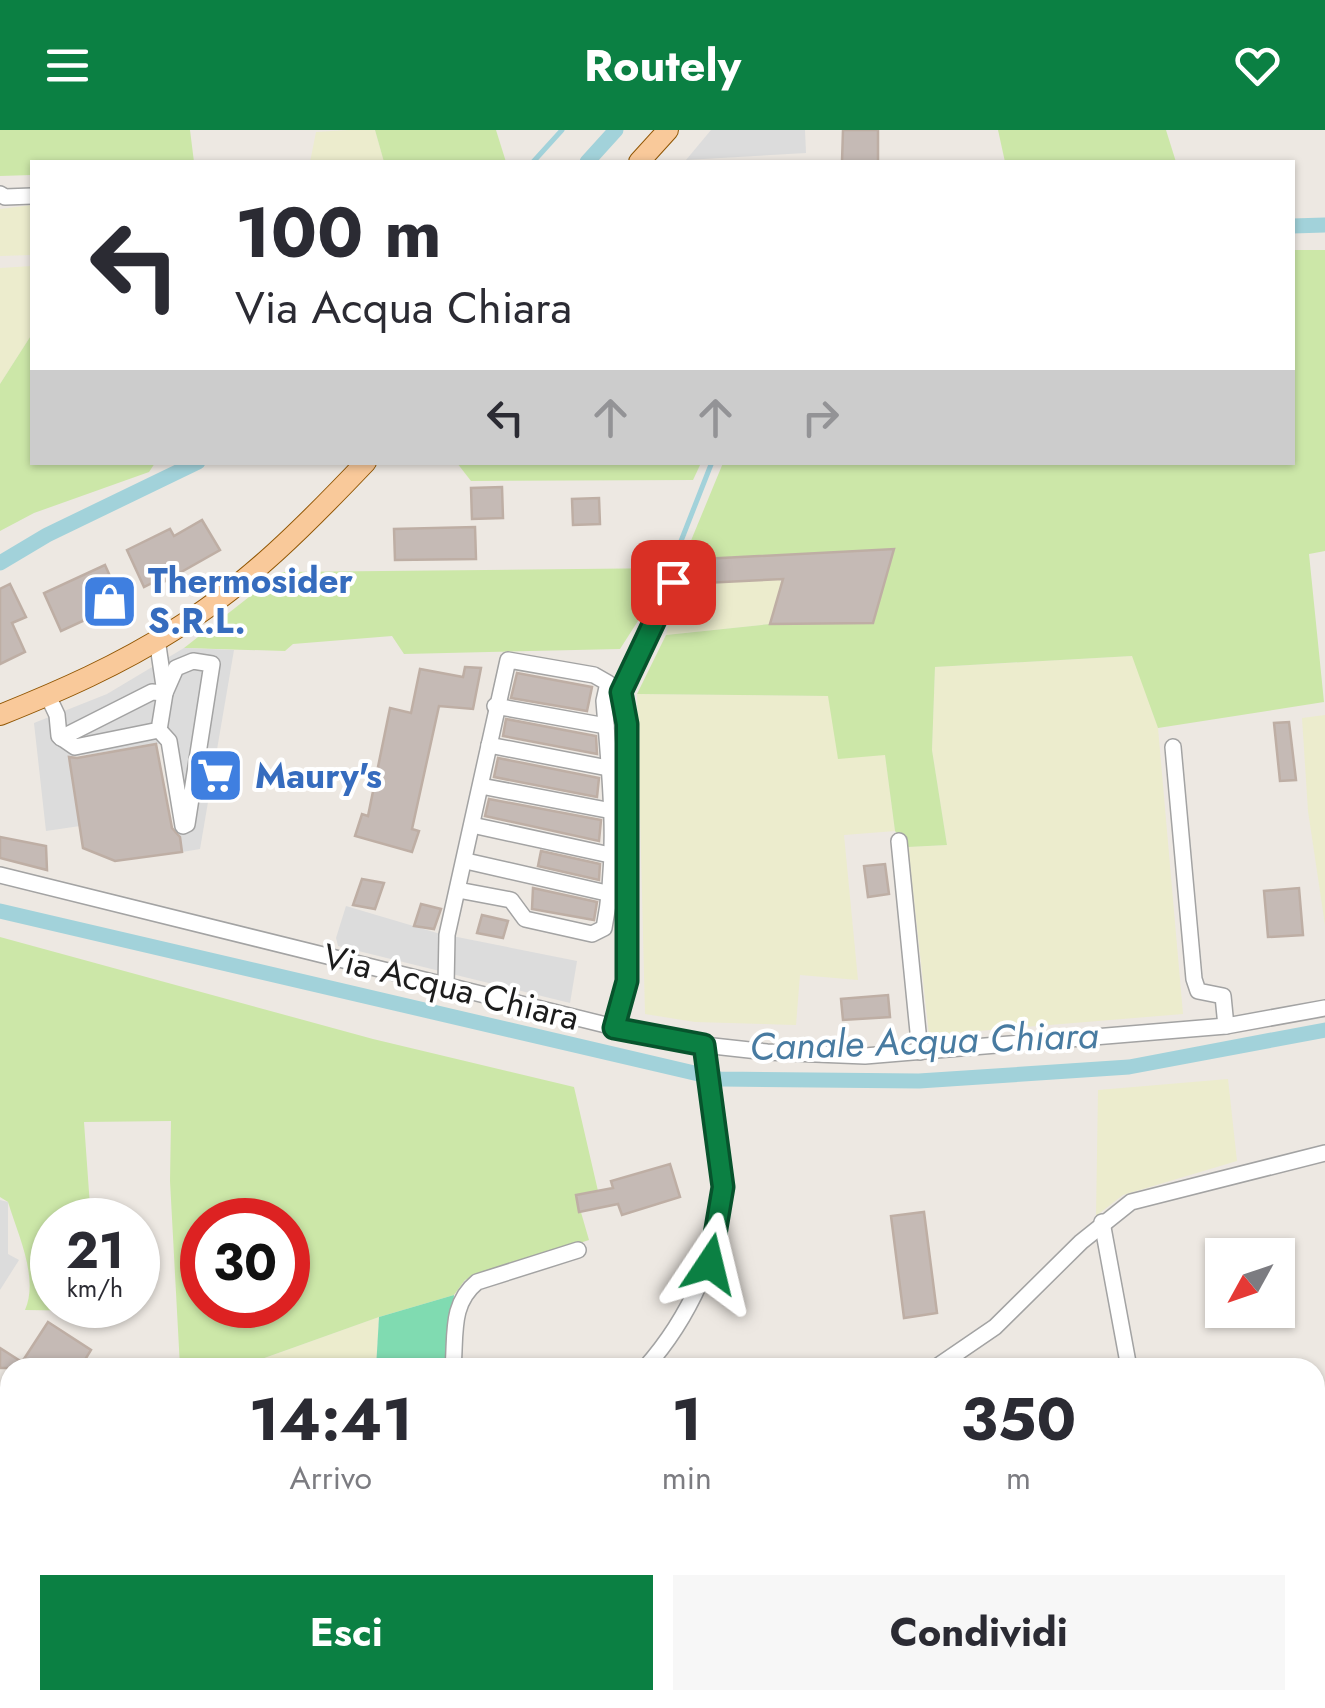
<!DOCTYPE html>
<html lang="it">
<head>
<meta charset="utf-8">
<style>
  :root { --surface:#fff; --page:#f7f7f7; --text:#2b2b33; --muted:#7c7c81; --accent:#0b8043 }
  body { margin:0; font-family:Jost,sans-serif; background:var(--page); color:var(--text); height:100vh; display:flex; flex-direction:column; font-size:38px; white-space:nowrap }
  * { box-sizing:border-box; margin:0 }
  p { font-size:32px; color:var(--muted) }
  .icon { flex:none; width:55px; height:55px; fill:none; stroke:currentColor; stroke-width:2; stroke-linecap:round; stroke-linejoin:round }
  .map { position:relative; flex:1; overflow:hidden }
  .side { position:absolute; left:0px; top:1228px; width:1325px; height:352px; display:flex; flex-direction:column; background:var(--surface); border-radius:30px 30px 0 0; box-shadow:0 2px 8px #0004 }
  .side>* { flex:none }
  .guide { position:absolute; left:30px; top:30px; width:1265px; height:305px; border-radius:0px; box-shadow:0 2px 8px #0004; background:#fff; color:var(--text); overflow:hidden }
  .needle { width:65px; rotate:230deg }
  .fabs { position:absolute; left:1205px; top:1108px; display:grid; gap:20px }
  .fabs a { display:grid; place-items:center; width:90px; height:90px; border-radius:0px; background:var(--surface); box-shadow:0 2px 8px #0004; font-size:50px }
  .speed { position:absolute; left:30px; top:1068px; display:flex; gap:20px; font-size:50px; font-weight:700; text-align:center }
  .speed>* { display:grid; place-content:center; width:130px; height:130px; border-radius:50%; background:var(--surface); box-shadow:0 2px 8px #0004; line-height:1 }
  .speed small { font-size:25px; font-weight:400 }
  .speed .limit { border:15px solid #d22; background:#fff; color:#111 }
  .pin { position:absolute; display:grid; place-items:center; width:85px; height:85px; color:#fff; margin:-42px; border-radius:20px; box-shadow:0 5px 15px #0006 }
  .me { position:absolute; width:110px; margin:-55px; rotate:10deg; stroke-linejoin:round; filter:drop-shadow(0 0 8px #0008) }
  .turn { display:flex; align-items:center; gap:35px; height:210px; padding:0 40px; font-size:45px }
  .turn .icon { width:130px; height:130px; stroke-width:2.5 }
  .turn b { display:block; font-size:70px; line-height:85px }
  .lanes { display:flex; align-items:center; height:95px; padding:0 40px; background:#0003; justify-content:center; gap:50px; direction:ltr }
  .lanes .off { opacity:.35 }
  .eta { display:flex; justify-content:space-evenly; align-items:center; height:170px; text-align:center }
  .eta b { font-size:60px; font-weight:700; line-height:70px }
  .cta { display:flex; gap:20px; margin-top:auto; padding:20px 40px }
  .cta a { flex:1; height:115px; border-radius:0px; background:var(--accent); color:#fff; font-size:40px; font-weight:700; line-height:115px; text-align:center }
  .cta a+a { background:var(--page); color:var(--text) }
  header { display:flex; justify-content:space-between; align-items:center; height:130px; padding:0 40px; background:var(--accent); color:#fff; font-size:45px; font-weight:700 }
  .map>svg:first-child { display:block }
  .farmland { fill:#ececcd }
  .grass { fill:#cce7a8; fill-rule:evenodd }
  .pitch { fill:#80dbb1 }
  .parking { fill:#dcdcdc }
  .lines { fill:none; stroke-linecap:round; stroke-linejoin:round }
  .stream { stroke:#a2d2da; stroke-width:5 }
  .canal { stroke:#a2d2da; stroke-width:15 }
  .building { fill:#c5bab5; stroke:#beaea4; stroke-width:2.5 }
  .minor-casing { stroke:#a3a3a3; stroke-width:18 }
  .major-casing { stroke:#915603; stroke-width:22 }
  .minor { stroke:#fff; stroke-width:15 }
  .major { stroke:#f9c99a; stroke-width:20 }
  .route-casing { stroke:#07532c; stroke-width:25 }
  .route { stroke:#0b8043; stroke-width:18 }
  .labels { text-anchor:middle; stroke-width:8; stroke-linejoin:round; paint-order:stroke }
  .shop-label { font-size:35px; font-weight:bold; fill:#366cbe; stroke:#fff; text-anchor:start }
  .street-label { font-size:35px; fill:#1c1c1c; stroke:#fff }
  .water-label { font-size:38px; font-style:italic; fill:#487ba1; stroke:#fff }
</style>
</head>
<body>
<header><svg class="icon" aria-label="menu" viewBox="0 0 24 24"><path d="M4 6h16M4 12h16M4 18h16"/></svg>Routely<svg class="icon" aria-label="heart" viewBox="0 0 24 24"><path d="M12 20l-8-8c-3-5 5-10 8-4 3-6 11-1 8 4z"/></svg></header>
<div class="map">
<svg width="1325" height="1578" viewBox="0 0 1325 1578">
  <rect width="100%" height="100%" fill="#ede8e2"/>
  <g class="farmland">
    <path d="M348 0H375L384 32H310L316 2Z"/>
    <path d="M32 75V125L0 126V79Z"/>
    <path d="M32 136V204L0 254V138Z"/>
    <path d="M779 449 782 454 770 494 666 505 678 454Z"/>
    <path d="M1133 526 1158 598 1183 884 929 905 908 717 947 715 932 620 935 537Z"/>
    <path d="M637 564 828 566 885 624 895 701 844 705 858 850 800 845 796 895 695 892 645 884Z"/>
    <path d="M1325 585V795L1308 681 1302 588Z"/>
    <path d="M1228 949 1237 1031 1123 1065 1096 1086 1098 960Z"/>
    <path d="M379 1187 376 1237 264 1238 265 1228Z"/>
  </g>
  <g class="grass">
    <path d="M0 0H190L194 32H32V45L0 46Z"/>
    <path d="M375 0H496L506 32H384Z"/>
    <path d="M998 0H1166L1176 32H1005Z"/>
    <path d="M1293 120H1325V421L1309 424 1324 572 1158 598 1132 526 935 537 932 620 947 715 908 717 895 701 885 625 838 629 828 566 637 564 666 505 770 494 874 492 894 419 683 430 723 333 1292 332Z"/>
    <path d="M32 204V332L155 333 149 342 34 383 0 401V254Z"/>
    <path d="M457 333H701L693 350 471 351Z"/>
    <path d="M672 438 620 519 404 524 392 506 293 514 285 521 184 518 281 442Z"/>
    <path d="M0 807 373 909 574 957 598 1061 576 1065 589 1110 465 1150 454 1165 379 1187 256 1231 254 1237H180L170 1051 171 991 84 992 91 1090H52V1175H98L99 1181 25 1180C39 1148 18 1105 8 1072L0 1067ZM202 1090H288V1175H202Z"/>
  </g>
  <path class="pitch" d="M454 1165 448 1237 376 1238 379 1187Z"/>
  <g class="parking">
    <path d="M711 0H805L806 23 686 30Z"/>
    <path d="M184 518 234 520 200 719 182 722 164 613 70 627 80 696 46 701 34 593 107 564Z"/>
    <path d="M346 776 437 803 577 831 570 873 338 816 336 808Z"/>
    <path d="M0 1070 8 1072V1124L19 1130 0 1160Z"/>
  </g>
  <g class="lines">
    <g class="stream">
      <path d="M533 32 562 0"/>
      <path d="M672 434 712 332"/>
    </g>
    <g class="canal">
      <path d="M587 32 616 0"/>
      <path d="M1292 96 1325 95"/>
      <path d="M0 433 47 405 198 332"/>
      <path d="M0 781 720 949 919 951 1129 937 1325 900"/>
    </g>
  </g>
  <g class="building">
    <path d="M843 0H878V32H842Z"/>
    <path d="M502 357 503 388 472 389 471 358Z"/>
    <path d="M599 368 600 394 573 395 572 369Z"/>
    <path d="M202 390 220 420 160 454 158 450 144 457 127 420 170 399 174 406Z"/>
    <path d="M475 397 476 429 395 430 394 399Z"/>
    <path d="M894 419 873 493 770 494 783 449 684 454 680 444 683 430Z"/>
    <path d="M105 435 122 473 61 501 44 463Z"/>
    <path d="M10 454 26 487 12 493 25 522 0 534V459Z"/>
    <path d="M465 537 481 538 473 579 439 576 412 699 419 701 412 722 355 706 362 684 368 686 390 578 411 583 420 539 463 547Z"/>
    <path d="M517 543 592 557 587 581 511 568Z"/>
    <path d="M506 589 596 606 597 624 503 606Z"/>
    <path d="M1289 592 1296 650 1280 651 1274 593Z"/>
    <path d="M156 614 172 698 180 707 182 722 115 731 83 718 69 627 77 628Z"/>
    <path d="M498 628 599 648 597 667 494 647Z"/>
    <path d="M489 669 601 690 599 711 485 686Z"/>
    <path d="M0 707 46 716 47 740 0 728Z"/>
    <path d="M541 721 600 734 599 750 538 736Z"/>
    <path d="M885 734 889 764 868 767 864 736Z"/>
    <path d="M362 749 384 753 375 779 353 775Z"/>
    <path d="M533 758 597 772 594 790 532 779Z"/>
    <path d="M1299 758 1303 805 1268 807 1264 761Z"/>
    <path d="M421 774 441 779 434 799 414 796Z"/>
    <path d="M482 785 508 791 503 808 477 803Z"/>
    <path d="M888 865 890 887 843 890 841 869Z"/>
    <path d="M670 1034 680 1067 622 1085 618 1074 579 1082 576 1065 613 1058 611 1051Z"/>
    <path d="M924 1082 937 1183 904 1188 891 1086Z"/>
    <path d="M48 1192 91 1220 80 1238H0V1218L22 1232Z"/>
  </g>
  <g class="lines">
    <defs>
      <g id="minor">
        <path d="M0 64 5 67 32 66"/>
        <path d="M48 566 57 585 59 606 75 617 159 600 165 563 157 509"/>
        <path d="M495 576 606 596"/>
        <path d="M61 608 152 562 165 563 176 538 193 531 212 534 187 694 183 696 169 611 159 600"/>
        <path d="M489 615 608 638"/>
        <path d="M1173 617 1194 849 1198 861 1223 866 1226 896"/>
        <path d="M481 656 612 681"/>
        <path d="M472 695 610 725"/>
        <path d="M899 711 920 922"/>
        <path d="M466 731 611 764"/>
        <path d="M0 745 614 897 704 915 767 922 865 926 1226 896 1325 878"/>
        <path d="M446 855 447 805 508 530 594 545 608 553 604 571C610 645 619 724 604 798L592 804 525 789 511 770 458 760"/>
        <path d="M614 897 627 851V594L621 562 673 452"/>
        <path d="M1102 1092 1129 1238"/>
        <path d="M453 1238C456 1205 450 1174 477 1152L578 1120"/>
        <path d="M645 1238C687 1191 723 1119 723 1054 722 1009 712 960 704 915"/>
        <path d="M935 1238 995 1197 1081 1112 1131 1072 1325 1023"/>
        <path d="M0 1397 10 1403"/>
        <path d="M0 1447 10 1434"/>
        <path d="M0 1550 10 1548"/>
        <path d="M111 1578 113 1570"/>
        <path d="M330 1578 337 1570"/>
        <path d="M879 1578 884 1570"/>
      </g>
      <g id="major">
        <path d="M639 32 668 0"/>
        <path d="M0 585C60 561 119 535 174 500 246 456 308 393 366 332"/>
        <path d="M0 1457 10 1464"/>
        <path d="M158 1570 169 1578"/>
      </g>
    </defs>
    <use href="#minor" class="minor-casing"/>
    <use href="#major" class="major-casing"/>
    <use href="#minor" class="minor"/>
    <use href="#major" class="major"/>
  </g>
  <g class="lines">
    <defs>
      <path id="route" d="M673 452 621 562 627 594V851L614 898 704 915 723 1057 710 1134"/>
    </defs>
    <use href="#route" class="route-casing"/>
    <use href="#route" class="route"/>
  </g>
  <defs>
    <symbol id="shop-square" viewBox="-11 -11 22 22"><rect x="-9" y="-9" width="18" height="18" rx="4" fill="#3f7fe0" stroke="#fff"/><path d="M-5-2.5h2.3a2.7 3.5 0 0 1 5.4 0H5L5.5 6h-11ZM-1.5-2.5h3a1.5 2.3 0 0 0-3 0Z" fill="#fff"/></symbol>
    <symbol id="supermarket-square" viewBox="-11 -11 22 22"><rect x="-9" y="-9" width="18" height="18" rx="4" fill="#3f7fe0" stroke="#fff"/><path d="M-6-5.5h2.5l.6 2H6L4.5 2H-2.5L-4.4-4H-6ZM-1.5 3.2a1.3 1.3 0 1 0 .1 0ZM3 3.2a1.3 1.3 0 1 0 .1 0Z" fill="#fff"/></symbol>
  </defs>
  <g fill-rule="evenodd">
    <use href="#shop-square" x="78" y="440" width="63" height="63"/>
    <use href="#supermarket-square" x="184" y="614" width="63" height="63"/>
  </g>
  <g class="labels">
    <g class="shop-label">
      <text x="148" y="463">Thermosider<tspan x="148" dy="40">S.R.L.</tspan></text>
      <text x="255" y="658">Maury's</text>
    </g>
    <g class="street-label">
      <text transform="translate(451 857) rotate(14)" y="12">Via Acqua Chiara</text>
    </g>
    <g class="water-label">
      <text transform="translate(924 911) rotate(-2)" y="13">Canale Acqua Chiara</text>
    </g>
  </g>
</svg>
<div class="fabs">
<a><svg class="needle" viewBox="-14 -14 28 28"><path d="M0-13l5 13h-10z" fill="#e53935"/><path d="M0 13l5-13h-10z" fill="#7c7c81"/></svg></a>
</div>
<div class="speed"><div>21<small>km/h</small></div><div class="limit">30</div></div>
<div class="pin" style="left:673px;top:452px;background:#d93025"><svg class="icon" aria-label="arrive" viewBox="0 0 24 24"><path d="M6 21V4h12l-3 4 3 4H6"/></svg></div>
<svg class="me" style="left:710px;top:1134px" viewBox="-20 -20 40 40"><path d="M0-17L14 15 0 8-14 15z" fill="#0b8043" stroke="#fff" stroke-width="4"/></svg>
<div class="guide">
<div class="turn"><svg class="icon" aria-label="left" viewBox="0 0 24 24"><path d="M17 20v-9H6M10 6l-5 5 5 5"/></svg><div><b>100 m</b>Via Acqua Chiara</div></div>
<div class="lanes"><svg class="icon" aria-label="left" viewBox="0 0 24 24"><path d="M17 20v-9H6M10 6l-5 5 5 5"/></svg><svg class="icon off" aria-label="ahead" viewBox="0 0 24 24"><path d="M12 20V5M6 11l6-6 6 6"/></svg><svg class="icon off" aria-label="ahead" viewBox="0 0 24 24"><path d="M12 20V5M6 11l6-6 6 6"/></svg><svg class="icon off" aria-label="right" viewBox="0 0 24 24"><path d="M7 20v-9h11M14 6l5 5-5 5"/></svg></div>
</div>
<section class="side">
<div class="eta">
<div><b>14:41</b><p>Arrivo</p></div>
<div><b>1</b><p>min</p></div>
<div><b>350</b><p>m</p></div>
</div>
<div class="cta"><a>Esci</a><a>Condividi</a></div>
</section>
</div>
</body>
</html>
